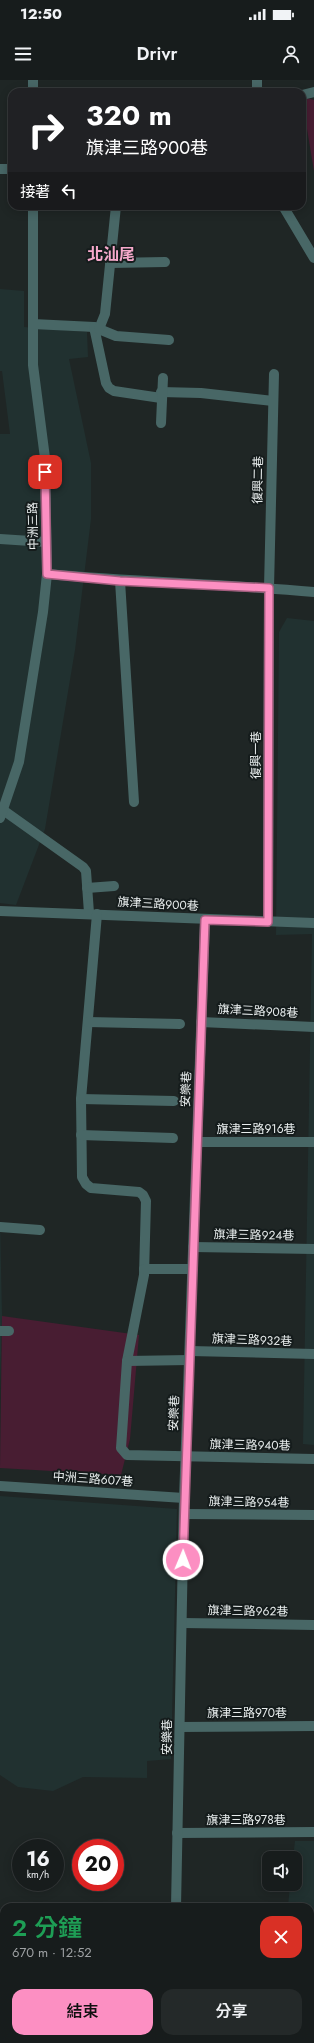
<!DOCTYPE html>
<html lang="zh-TW">
<head>
<meta charset="utf-8">
<style>
  :root { --surface:#171c1c; --page:#242929; --text:#f1f3f6; --muted:#9ea1a3; --line:#363a3b; --accent:#fc8fc2 }
  body { margin:0; font-family:Jost,"Noto Sans TC",sans-serif; background:var(--page); color:var(--text); height:100vh; display:flex; flex-direction:column; font-size:15px; white-space:nowrap }
  * { box-sizing:border-box; margin:0 }
  p { font-size:13px; color:var(--muted) }
  .icon { flex:none; width:22px; height:22px; fill:none; stroke:currentColor; stroke-width:2; stroke-linecap:round; stroke-linejoin:round }
  .map { position:relative; flex:1; overflow:hidden }
  .sheet { position:absolute; left:0px; top:1823px; width:314px; height:140px; display:flex; flex-direction:column; background:var(--surface); border-radius:12px 12px 0 0; box-shadow:0 2px 10px #0003,0 0 0 1px var(--line) }
  .sheet>* { flex:none }
  .top-card { position:absolute; left:8px; top:8px; width:298px; height:122px; border-radius:12px; box-shadow:0 2px 10px #0003,0 0 0 1px var(--line); background:#202124; color:#fff; overflow:hidden }
  .controls { position:absolute; left:262px; top:1771px; display:grid; gap:8px }
  .controls a { display:grid; place-items:center; width:40px; height:40px; border-radius:8px; background:var(--surface); box-shadow:0 2px 10px #0003,0 0 0 1px var(--line); font-size:20px }
  .speed { position:absolute; left:12px; top:1759px; display:flex; gap:8px; font-size:20px; font-weight:700; text-align:center }
  .speed>* { display:grid; place-content:center; width:52px; height:52px; border-radius:50%; background:var(--surface); box-shadow:0 2px 10px #0003,0 0 0 1px var(--line); line-height:1 }
  .speed small { font-size:10px; font-weight:400 }
  .speed .limit { border:6px solid #d22; background:#fff; color:#111 }
  .pin { position:absolute; display:grid; place-items:center; width:34px; height:34px; color:#fff; margin:-17px; border-radius:8px; box-shadow:0 2px 6px #0006 }
  .me { position:absolute; width:44px; margin:-22px; rotate:1deg; stroke-linejoin:round; filter:drop-shadow(0 0 3px #0008) }
  .turn { display:flex; align-items:center; gap:14px; height:84px; padding:0 12px; font-size:18px }
  .turn .icon { width:52px; height:52px; stroke-width:2.5 }
  .turn b { display:block; font-size:28px; line-height:34px }
  .then { display:flex; align-items:center; height:38px; padding:0 12px; background:#0003; gap:8px; font-size:15px }
  .round { display:grid; place-items:center; flex:none; width:42px; height:42px; border-radius:12px; background:var(--page) }
  .head { display:flex; align-items:center; justify-content:space-between; height:68px; padding:0 12px }
  h1 { font-size:24px; font-weight:600; line-height:30px; color:#1e9e55 }
  .cta { display:flex; gap:8px; margin-top:auto; padding:8px 12px }
  .cta a { flex:1; height:46px; border-radius:12px; background:var(--accent); color:#111; font-size:16px; font-weight:600; line-height:46px; text-align:center }
  .cta a+a { background:var(--page); color:var(--text) }
  .status { display:flex; justify-content:space-between; align-items:center; height:28px; padding:0 20px; background:var(--surface); direction:ltr }
  .status svg { height:11px; fill:currentColor }
  header { display:flex; justify-content:space-between; align-items:center; height:52px; padding:0 12px; background:var(--surface); font-size:18px; font-weight:600 }
  .map>svg:first-child { display:block }
  .built { fill:#213130 }
  .green { fill:#481d32 }
  .lines { fill:none; stroke-linecap:round; stroke-linejoin:round }
  .minor { stroke:#486766; stroke-width:10 }
  .route-casing { stroke:#a45d7e; stroke-width:10 }
  .route { stroke:#fc8fc2; stroke-width:7 }
  .labels { text-anchor:middle; stroke-width:4; stroke-linejoin:round; paint-order:stroke }
  .street-label { font-size:12px; fill:#e8eded; stroke:#151c1c }
  .district-label { font-size:16px; font-weight:bold; fill:#f6a9cb; stroke:#151c1c }
</style>
</head>
<body>
<div class="status"><b>12:50</b><svg viewBox="0 0 49 12"><path d="M0 12V9h3v3zM5 12V6h3v6zM10 12V3h3v9zM15 12V0h3v12zM26 1h20v11H26zM47 4h2v5h-2z"/></svg></div>
<header><svg class="icon" aria-label="menu" viewBox="0 0 24 24"><path d="M4 6h16M4 12h16M4 18h16"/></svg>Drivr<svg class="icon" aria-label="person" viewBox="0 0 24 24"><circle cx="12" cy="8" r="4"/><path d="M4 21q1-7 8-7t8 7"/></svg></header>
<div class="map">
<svg width="314" height="1963" viewBox="0 0 314 1963">
  <rect width="100%" height="100%" fill="#1f2625"/>
  <g class="built">
    <path d="M0 209 24 211V247L87 252 88 277 69 279 91 383V439L75 570 45 749 16 825 0 823V354H10L2 291H0Z"/>
    <path d="M287 538 314 541V1365L303 1364 312 854 276 855 279 552Z"/>
    <path d="M0 1139 2 1236 0 1310Z"/>
    <path d="M0 1416 177 1429 171 1679 147 1681V1698L83 1697 53 1711 18 1707 0 1695Z"/>
    <path d="M295 1761H314V1963H210V1959H310V1827H288L290 1804H295V1778H293Z"/>
  </g>
  <g class="green">
    <path d="M307 18 314 20V91L306 43Z"/>
    <path d="M2 1236 139 1255 130 1359 121 1395 0 1388Z"/>
  </g>
  <g class="lines">
    <g class="minor">
      <path d="M33 0V12"/>
      <path d="M257 0V12"/>
      <path d="M302 15 314 12"/>
      <path d="M0 89H12"/>
      <path d="M283 126 314 178"/>
      <path d="M110 183 165 182"/>
      <path d="M33 244 94 247 116 256 169 260"/>
      <path d="M94 247 106 303 109 308 114 311 161 318"/>
      <path d="M99 249 105 234 116 126"/>
      <path d="M161 312 201 313 273 321"/>
      <path d="M161 343 163 298"/>
      <path d="M0 459 46 462"/>
      <path d="M47 494C136 502 225 504 314 512"/>
      <path d="M120 501 134 722"/>
      <path d="M3 730 83 787 86 791 89 833"/>
      <path d="M0 738 19 682 43 532 47 494 45 378 33 285V126"/>
      <path d="M87 808 114 806"/>
      <path d="M0 831 314 843"/>
      <path d="M97 834 81 1019 82 1097 86 1104 91 1108 139 1112 143 1115 146 1121 144 1195 127 1281 121 1368 127 1375 314 1379"/>
      <path d="M268 842 269 508 274 294"/>
      <path d="M88 942 180 944"/>
      <path d="M201 942 314 947"/>
      <path d="M81 1019 174 1021"/>
      <path d="M81 1055 173 1058"/>
      <path d="M197 1062H314"/>
      <path d="M0 1147 40 1150"/>
      <path d="M193 1167 314 1169"/>
      <path d="M144 1189H193"/>
      <path d="M0 1251H9"/>
      <path d="M190 1271 314 1274"/>
      <path d="M127 1281 189 1280"/>
      <path d="M0 1406 184 1418"/>
      <path d="M184 1434 314 1435"/>
      <path d="M182 1543 314 1545"/>
      <path d="M180 1647 314 1646"/>
      <path d="M177 1753 314 1752"/>
      <path d="M176 1827 184 1418 205 840"/>
      <path d="M175 1963V1959"/>
    </g>
  </g>
  <g class="lines">
    <defs>
      <path id="route" d="M45 392 47 494 120 501 269 508 268 842 205 840 183 1480"/>
    </defs>
    <use href="#route" class="route-casing"/>
    <use href="#route" class="route"/>
  </g>
  <g class="labels">
    <g class="street-label">
      <text transform="translate(258 400) rotate(-89)" y="4">復興二巷</text>
      <text transform="translate(33 446) rotate(-91)" y="4">中洲三路</text>
      <text transform="translate(256 675) rotate(-90)" y="4">復興一巷</text>
      <text transform="translate(158 824) rotate(3)" y="4">旗津三路900巷</text>
      <text transform="translate(258 931) rotate(3)" y="4">旗津三路908巷</text>
      <text transform="translate(186 1009) rotate(-88)" y="4">安樂巷</text>
      <text x="256" y="1053">旗津三路916巷</text>
      <text transform="translate(254 1155) rotate(1)" y="4">旗津三路924巷</text>
      <text transform="translate(252 1260) rotate(2)" y="4">旗津三路932巷</text>
      <text transform="translate(174 1333) rotate(-88)" y="4">安樂巷</text>
      <text transform="translate(250 1365) rotate(1)" y="4">旗津三路940巷</text>
      <text transform="translate(93 1399) rotate(4)" y="4">中洲三路607巷</text>
      <text transform="translate(249 1422) rotate(1)" y="4">旗津三路954巷</text>
      <text transform="translate(248 1531) rotate(1)" y="4">旗津三路962巷</text>
      <text x="247" y="1637">旗津三路970巷</text>
      <text transform="translate(167 1657) rotate(-90)" y="4">安樂巷</text>
      <text x="246" y="1744">旗津三路978巷</text>
    </g>
    <g class="district-label">
      <text x="111" y="180">北汕尾</text>
    </g>
  </g>
</svg>
<div class="controls">
<a><svg class="icon" aria-label="sound" viewBox="0 0 24 24"><path d="M4 9h4l5-4v14l-5-4H4zM17 9q2 3 0 6"/></svg></a>
</div>
<div class="speed"><div>16<small>km/h</small></div><div class="limit">20</div></div>
<div class="pin" style="left:45px;top:392px;background:#d93025"><svg class="icon" aria-label="arrive" viewBox="0 0 24 24"><path d="M6 21V4h12l-3 4 3 4H6"/></svg></div>
<svg class="me" style="left:183px;top:1480px" viewBox="-20 -20 40 40"><circle r="17" fill="#fc8fc2" stroke="#fff" stroke-width="3"/><path d="M0-11L8 9 0 5-8 9z" fill="#fff"/></svg>
<div class="top-card">
<div class="turn"><svg class="icon" aria-label="right" viewBox="0 0 24 24"><path d="M7 20v-9h11M14 6l5 5-5 5"/></svg><div><b>320 m</b>旗津三路900巷</div></div>
<div class="then">接著<svg class="icon" aria-label="left" viewBox="0 0 24 24"><path d="M17 20v-9H6M10 6l-5 5 5 5"/></svg></div>
</div>
<section class="sheet">
<div class="head"><div><h1>2 分鐘</h1><p>670 m · 12:52</p></div><a class="round" style="background:#d93025;color:#fff"><svg class="icon" aria-label="close" viewBox="0 0 24 24"><path d="M6 6l12 12M18 6L6 18"/></svg></a></div>
<div class="cta"><a>結束</a><a>分享</a></div>
</section>
</div>
</body>
</html>
